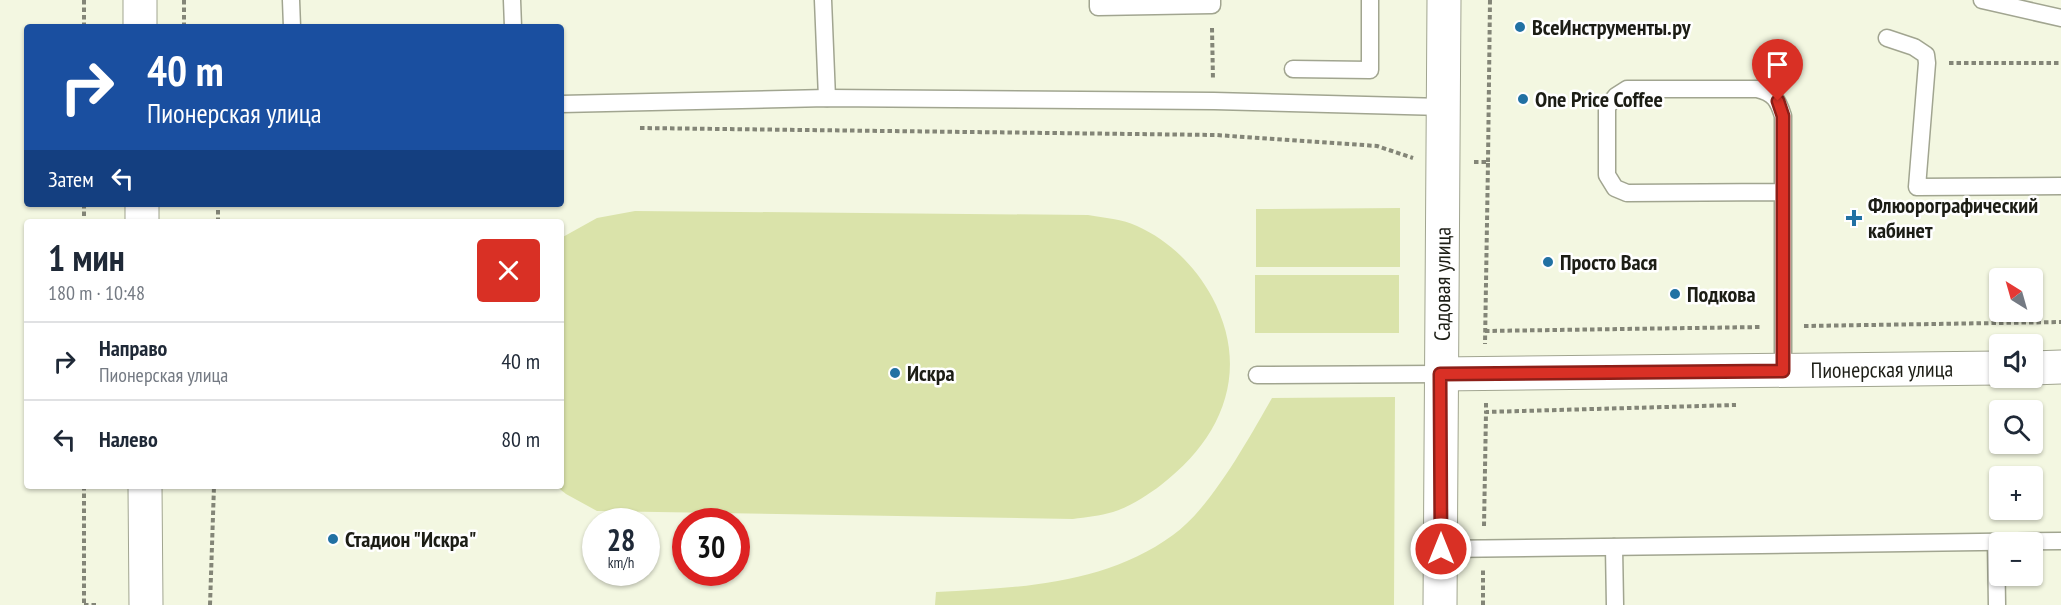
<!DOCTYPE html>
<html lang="ru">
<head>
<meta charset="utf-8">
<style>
  :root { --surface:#fff; --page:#f2f2f3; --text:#1f2937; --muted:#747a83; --line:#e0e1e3 }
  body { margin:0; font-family:"PT Sans Narrow",sans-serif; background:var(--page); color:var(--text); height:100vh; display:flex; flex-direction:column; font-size:22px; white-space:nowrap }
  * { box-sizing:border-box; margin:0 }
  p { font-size:20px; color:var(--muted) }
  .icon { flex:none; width:33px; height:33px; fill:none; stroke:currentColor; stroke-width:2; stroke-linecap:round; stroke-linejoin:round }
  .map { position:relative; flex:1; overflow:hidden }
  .panel { position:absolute; left:24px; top:219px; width:540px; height:270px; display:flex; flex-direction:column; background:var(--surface); border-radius:6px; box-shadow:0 2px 4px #0004 }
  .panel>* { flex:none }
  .banner { position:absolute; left:24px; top:24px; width:540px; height:183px; border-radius:6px; box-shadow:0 2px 4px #0004; background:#1a4fa0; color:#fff; overflow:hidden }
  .needle { width:39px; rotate:323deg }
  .buttons { position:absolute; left:1989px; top:268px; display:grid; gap:12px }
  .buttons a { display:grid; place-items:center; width:54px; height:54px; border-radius:6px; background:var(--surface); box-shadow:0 2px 4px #0004; font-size:30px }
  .speed { position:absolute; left:582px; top:508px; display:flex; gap:12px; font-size:30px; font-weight:700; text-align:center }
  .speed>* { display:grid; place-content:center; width:78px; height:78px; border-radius:50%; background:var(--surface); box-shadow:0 2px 4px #0004; line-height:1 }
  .speed small { font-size:15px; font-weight:400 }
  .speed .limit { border:9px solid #d22; background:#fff; color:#111 }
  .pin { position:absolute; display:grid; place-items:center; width:51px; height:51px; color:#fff; margin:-62px -26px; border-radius:50% 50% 50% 0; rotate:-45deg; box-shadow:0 0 6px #0007 }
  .pin .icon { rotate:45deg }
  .me { position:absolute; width:66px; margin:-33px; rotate:0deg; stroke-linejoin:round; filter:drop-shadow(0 0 4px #0008) }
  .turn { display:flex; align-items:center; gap:21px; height:126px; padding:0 24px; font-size:27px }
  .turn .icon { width:78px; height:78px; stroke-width:2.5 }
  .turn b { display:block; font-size:42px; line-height:51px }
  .then { display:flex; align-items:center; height:57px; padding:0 24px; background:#0003; gap:12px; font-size:22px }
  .round { display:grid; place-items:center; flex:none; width:63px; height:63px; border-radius:6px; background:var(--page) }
  .summary { display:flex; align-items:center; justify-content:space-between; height:102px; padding:0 24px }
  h1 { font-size:36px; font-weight:700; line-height:45px }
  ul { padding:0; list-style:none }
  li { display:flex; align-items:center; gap:18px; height:78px; padding:0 24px; border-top:2px solid var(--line) }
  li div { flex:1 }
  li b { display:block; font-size:22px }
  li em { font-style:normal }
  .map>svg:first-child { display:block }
  .green { fill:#dae3aa }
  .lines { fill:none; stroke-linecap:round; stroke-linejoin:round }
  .service-casing { stroke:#a1a590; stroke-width:19 }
  .minor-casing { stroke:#a1a590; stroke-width:35 }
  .tertiary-casing { stroke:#a1a590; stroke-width:35 }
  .path { stroke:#838577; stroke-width:4; stroke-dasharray:4.5 3; stroke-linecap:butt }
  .service { stroke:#fff; stroke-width:16 }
  .minor { stroke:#fff; stroke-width:33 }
  .tertiary { stroke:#fff; stroke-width:33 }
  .route-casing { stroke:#8d1f18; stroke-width:15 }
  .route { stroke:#d93025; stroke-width:10 }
  .poi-dot { fill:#2171a3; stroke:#fff; stroke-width:2 }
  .labels { text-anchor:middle; stroke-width:5; stroke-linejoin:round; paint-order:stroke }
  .poi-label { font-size:22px; font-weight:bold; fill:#1c1d15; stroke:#fff; text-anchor:start }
  .street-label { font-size:22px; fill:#1c1d15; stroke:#fff }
</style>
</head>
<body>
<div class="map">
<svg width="2061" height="605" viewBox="0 0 2061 605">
  <rect width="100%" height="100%" fill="#f3f7e1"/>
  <g class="green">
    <path d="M1400 208V267H1256V209Z"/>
    <path d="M635 211 1088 215C1104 218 1123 219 1137 226 1170 241 1195 266 1212 297 1251 370 1223 438 1161 485 1148 495 1129 507 1113 512 1100 516 1086 517 1073 519L597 511 566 494 556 486H561V238L597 218Z"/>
    <rect x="1255" y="275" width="144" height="58"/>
    <path d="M1395 397 1394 605H935L936 592C1017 588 1105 585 1173 535 1211 508 1249 438 1272 398Z"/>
  </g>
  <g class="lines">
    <defs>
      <g id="service">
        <path d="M291 0 292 27"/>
        <path d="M512 0 513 27"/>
        <path d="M823 0 827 98"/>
        <path d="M1098 0V7L1212 5V0"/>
        <path d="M1982 0 2061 18"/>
        <path d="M1887 38 1914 47 1926 55 1927 63 1917 187 2061 186"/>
        <path d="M1293 69 1370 70V0"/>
        <path d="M561 104 827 98 1214 101 1443 107"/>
        <path d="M1782 192 1627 193 1615 188 1607 175V107L1616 96 1627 89H1757C1774 93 1778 100 1783 116V371"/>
        <path d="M1257 375 1440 374"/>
        <path d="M1996 542 1997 605"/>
        <path d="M1614 547 1615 605"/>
        <path d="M1441 549 2061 541"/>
      </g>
      <g id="minor">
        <path d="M2032 368 2061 367"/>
        <path id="s1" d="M1440 374 2000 368"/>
        <path id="s2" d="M1440 605 1444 0"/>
      </g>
      <g id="tertiary">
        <path d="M140 0V27"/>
        <path d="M142 204V222"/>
        <path d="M145 486 146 605"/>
      </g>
    </defs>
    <use href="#service" class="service-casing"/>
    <use href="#minor" class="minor-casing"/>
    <use href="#tertiary" class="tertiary-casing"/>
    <g class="path">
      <path d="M84 27V0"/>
      <path d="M184 27V0"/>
      <path d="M1212 28 1213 80"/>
      <path d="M1949 63H2061"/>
      <path d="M640 128 1216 135 1377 146 1413 158"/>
      <path d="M1474 162H1488L1485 344"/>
      <path d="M1488 162 1490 0"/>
      <path d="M84 204V222"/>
      <path d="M218 222V204"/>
      <path d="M1804 326 2061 322"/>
      <path d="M1485 331 1761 327"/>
      <path d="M1486 403V412L1736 405"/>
      <path d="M84 486V605"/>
      <path d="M1484 526 1486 412"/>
      <path d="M84 605H99"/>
      <path d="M210 605 214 486"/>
      <path d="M1483 605V569"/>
    </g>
    <use href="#service" class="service"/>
    <use href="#minor" class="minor"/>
    <use href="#tertiary" class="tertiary"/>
  </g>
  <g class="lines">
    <defs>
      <path id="route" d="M1441 549 1440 374 1783 371V116L1778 101"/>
    </defs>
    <use href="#route" class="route-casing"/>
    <use href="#route" class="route"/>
  </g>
  <g class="poi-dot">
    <circle cx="1520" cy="27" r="6"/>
    <circle cx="1523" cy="99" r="6"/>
    <path d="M1851 209h6v6h6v6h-6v6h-6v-6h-6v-6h6z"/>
    <circle cx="1548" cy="262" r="6"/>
    <circle cx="1675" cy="294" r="6"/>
    <circle cx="895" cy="373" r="6"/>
    <circle cx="333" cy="539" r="6"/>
  </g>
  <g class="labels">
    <g class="poi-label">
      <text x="1532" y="35">ВсеИнструменты.ру</text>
      <text x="1535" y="107">One Price Coffee</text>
      <text x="1868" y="213">Флюорографический<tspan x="1868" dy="25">кабинет</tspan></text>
      <text x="1560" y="270">Просто Вася</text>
      <text x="1687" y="302">Подкова</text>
      <text x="907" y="381">Искра</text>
      <text x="345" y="547">Стадион "Искра"</text>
    </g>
    <g class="street-label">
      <text dy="8" stroke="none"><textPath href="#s2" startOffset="321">Садовая улица</textPath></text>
      <text dy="8" stroke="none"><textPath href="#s1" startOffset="442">Пионерская улица</textPath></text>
    </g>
  </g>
</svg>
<div class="buttons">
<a><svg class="needle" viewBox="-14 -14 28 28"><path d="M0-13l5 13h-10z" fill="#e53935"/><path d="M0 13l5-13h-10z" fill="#747a83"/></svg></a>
<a><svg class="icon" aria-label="sound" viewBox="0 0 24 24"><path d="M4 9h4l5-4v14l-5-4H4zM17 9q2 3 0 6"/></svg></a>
<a><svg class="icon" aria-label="search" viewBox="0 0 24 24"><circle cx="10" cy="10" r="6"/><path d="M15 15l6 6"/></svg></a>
<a>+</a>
<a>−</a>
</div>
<div class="speed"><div>28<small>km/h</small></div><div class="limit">30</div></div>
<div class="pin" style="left:1778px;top:101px;background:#d93025"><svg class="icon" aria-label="arrive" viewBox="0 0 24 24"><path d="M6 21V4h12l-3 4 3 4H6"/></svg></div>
<svg class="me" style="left:1441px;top:549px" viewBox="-20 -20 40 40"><circle r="17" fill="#d93025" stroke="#fff" stroke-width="3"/><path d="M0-11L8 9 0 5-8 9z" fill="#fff"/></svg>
<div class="banner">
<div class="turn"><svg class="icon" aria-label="right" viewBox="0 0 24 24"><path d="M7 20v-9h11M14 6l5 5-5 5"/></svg><div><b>40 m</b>Пионерская улица</div></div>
<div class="then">Затем<svg class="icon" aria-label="left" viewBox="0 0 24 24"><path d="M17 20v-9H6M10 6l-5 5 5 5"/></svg></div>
</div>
<section class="panel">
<div class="summary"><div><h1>1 мин</h1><p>180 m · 10:48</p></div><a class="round" style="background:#d93025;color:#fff"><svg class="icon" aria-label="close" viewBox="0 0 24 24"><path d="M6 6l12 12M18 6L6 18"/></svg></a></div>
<ul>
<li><svg class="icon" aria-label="right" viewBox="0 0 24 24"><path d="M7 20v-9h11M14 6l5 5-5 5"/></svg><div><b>Направо</b><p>Пионерская улица</p></div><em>40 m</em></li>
<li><svg class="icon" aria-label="left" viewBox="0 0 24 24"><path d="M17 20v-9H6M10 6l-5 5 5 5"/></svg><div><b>Налево</b></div><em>80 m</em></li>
</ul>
</section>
</div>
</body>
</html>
